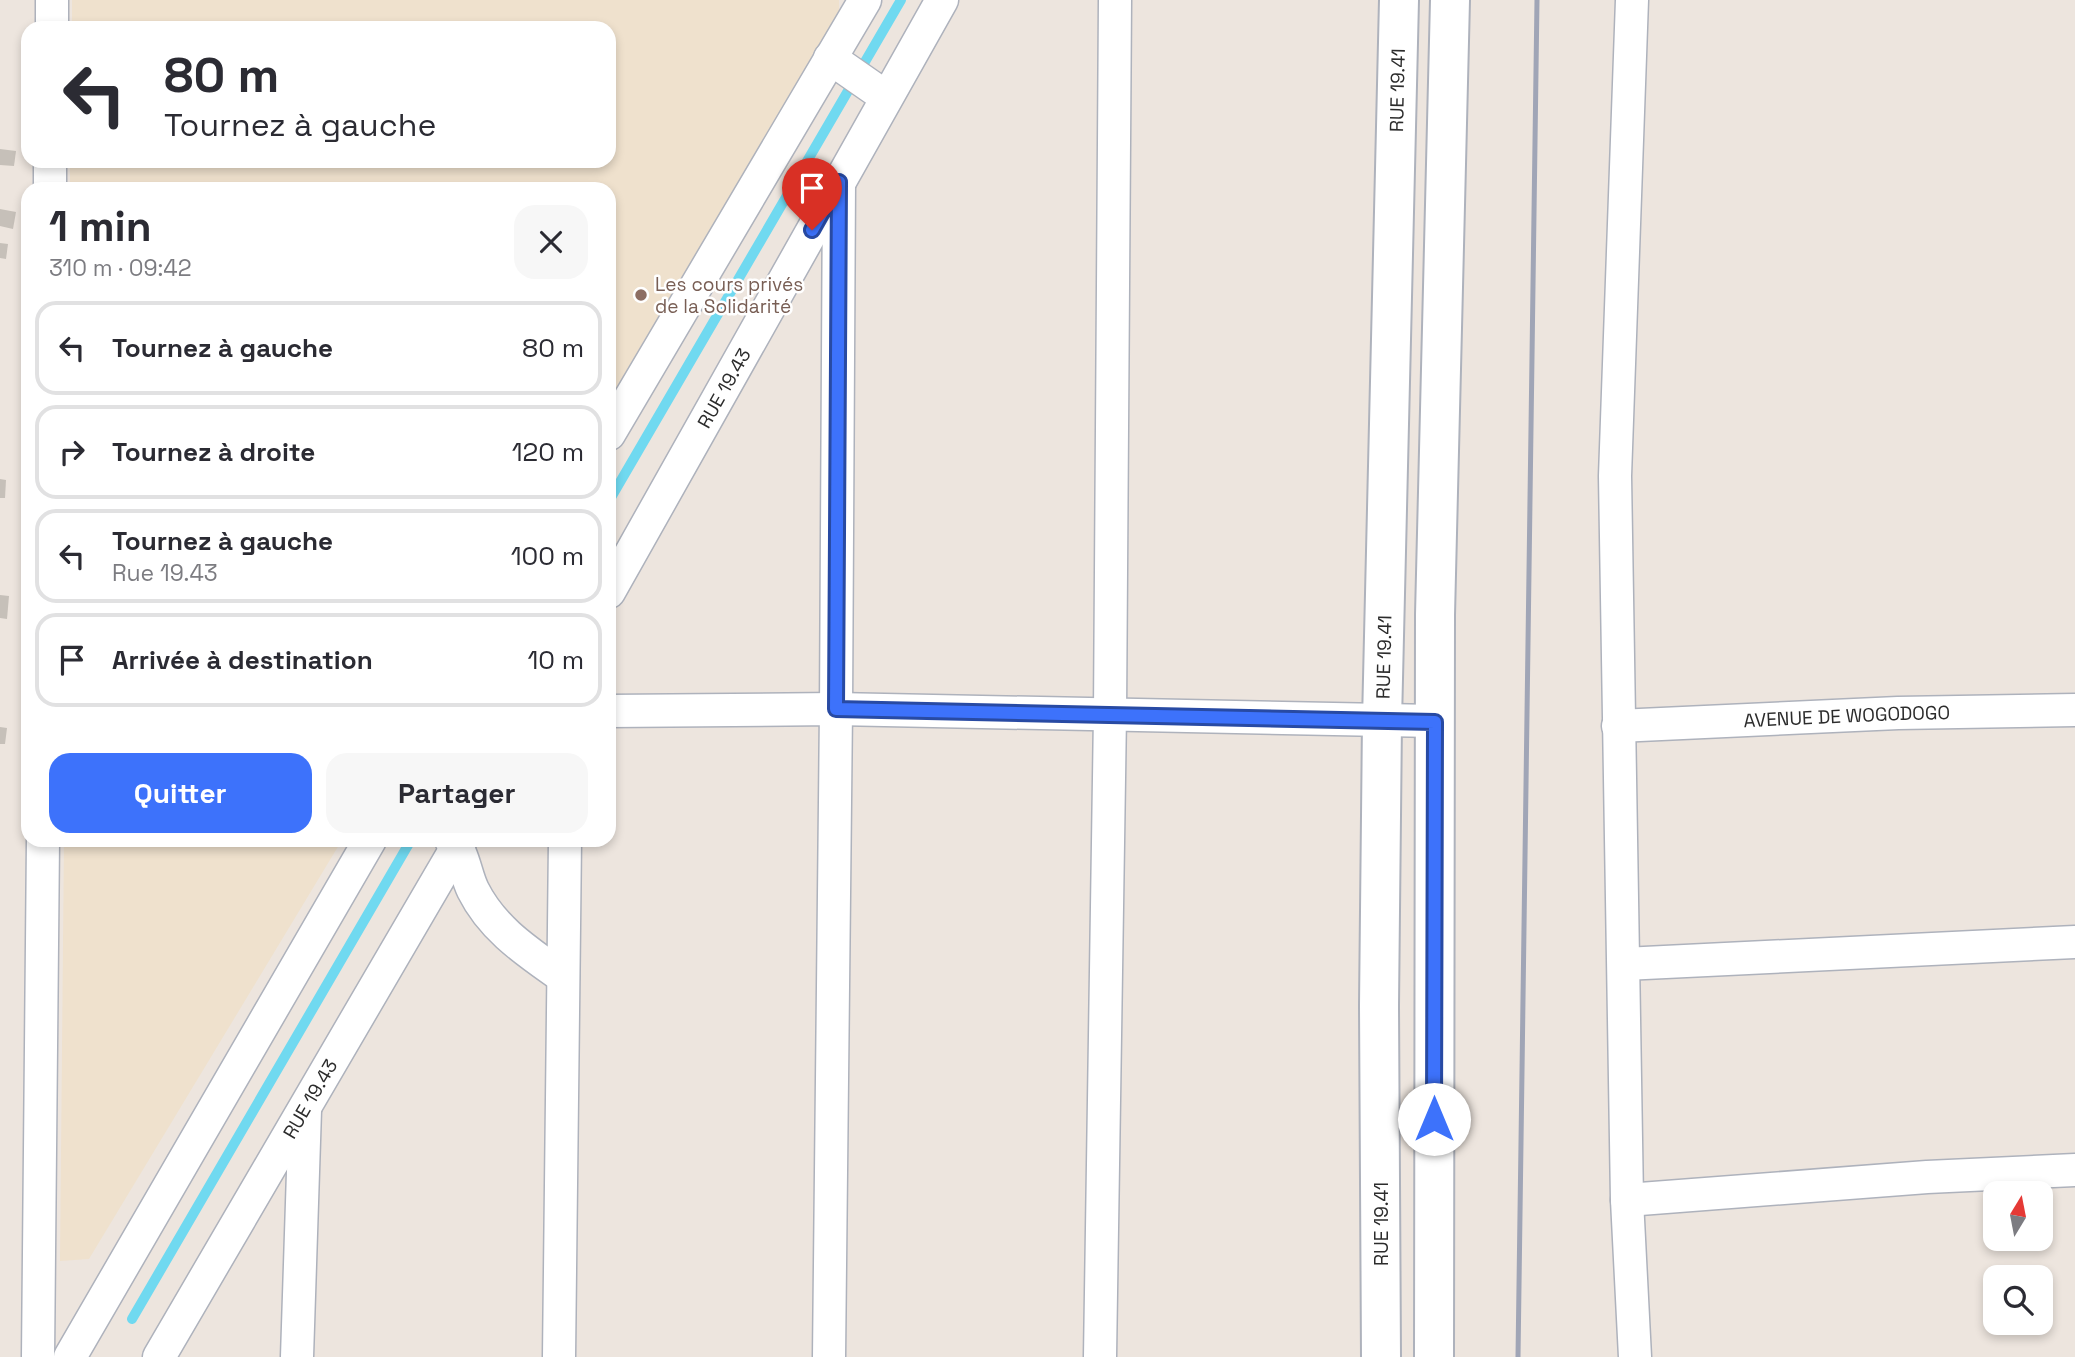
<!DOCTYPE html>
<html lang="fr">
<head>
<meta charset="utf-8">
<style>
  :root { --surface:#fff; --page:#f7f7f7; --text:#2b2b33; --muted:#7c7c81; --line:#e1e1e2; --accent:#3d72fb }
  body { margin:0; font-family:"Space Grotesk",sans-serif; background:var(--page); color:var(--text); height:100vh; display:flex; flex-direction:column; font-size:26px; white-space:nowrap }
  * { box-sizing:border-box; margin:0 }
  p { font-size:23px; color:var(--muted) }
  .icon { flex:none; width:38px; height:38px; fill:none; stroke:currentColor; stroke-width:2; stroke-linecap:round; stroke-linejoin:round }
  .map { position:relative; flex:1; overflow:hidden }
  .panel { position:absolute; left:21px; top:182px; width:595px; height:665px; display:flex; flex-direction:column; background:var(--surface); border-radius:21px; box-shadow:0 4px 10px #0003 }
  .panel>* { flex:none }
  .top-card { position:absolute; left:21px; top:21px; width:595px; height:147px; border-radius:21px; box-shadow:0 4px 10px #0003; background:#fff; color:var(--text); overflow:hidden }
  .needle { width:46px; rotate:10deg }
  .buttons { position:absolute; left:1983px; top:1181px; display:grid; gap:14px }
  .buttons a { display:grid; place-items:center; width:70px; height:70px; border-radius:14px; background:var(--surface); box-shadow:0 4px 10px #0003; font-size:35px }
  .pin { position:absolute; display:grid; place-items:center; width:60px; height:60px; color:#fff; margin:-72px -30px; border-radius:50% 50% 50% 0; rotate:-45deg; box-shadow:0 0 7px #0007 }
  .pin .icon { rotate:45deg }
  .me { position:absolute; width:77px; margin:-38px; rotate:0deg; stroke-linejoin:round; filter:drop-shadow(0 0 5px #0008) }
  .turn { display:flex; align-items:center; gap:24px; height:147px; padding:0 28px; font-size:32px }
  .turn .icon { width:91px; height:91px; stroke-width:2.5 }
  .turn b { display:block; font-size:49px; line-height:60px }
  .round { display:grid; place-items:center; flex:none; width:74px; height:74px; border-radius:21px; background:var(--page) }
  .overview { display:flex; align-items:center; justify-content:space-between; height:119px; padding:0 28px }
  h1 { font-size:42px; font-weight:700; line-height:52px }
  .cta { display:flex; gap:14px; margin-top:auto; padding:14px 28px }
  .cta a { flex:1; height:80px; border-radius:21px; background:var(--accent); color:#fff; font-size:28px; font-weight:700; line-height:80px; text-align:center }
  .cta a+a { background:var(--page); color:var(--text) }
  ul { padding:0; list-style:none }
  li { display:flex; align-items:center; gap:21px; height:94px; margin:0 14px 10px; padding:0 14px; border:4px solid var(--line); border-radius:21px }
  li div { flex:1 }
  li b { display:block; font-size:26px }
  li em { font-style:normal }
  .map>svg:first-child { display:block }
  .education { fill:#efe1cd }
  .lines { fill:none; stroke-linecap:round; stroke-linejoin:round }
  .stream { stroke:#70d9f0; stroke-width:10 }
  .building { fill:#c6c0b9 }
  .minor-casing { stroke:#aeb2bc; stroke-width:35 }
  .secondary-casing { stroke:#aeb2bc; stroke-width:42 }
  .minor { stroke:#fff; stroke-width:32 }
  .secondary { stroke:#fff; stroke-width:38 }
  .rail { stroke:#a0a5b6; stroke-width:5 }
  .route-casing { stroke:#284aa3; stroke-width:18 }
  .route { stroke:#3d72fb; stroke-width:12 }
  .education-dot { fill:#8d6e63; stroke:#fff; stroke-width:2.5 }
  .labels { text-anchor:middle; stroke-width:5; stroke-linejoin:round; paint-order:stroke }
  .street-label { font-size:19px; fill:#2c2c2c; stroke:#fff }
  .education-label { font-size:19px; fill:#785e54; stroke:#fff; text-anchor:start }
</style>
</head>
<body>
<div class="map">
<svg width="2075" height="1357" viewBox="0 0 2075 1357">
  <rect width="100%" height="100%" fill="#ede5de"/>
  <g class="education">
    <path d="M72 0H839V21L609 400V189H70V161H609V28H72Z"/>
    <path d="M64 840H342L89 1259 60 1261Z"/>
  </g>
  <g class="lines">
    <g class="stream">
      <path d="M609 501 901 0"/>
      <path d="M132 1319 411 840"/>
    </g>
  </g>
  <g class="building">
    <path d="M0 149 16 151 14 166 0 165Z"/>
    <path d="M0 209 16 212 13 229 0 226Z"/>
    <path d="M0 243 8 244 6 259 0 258Z"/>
    <path d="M0 479 6 480 5 498H0Z"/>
    <path d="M0 595 9 596 7 619 0 618Z"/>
    <path d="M0 727 7 728 5 744H0Z"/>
  </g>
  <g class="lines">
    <defs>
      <g id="minor">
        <path d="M1632 0 1615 476 1627 1200 1635 1357"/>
        <path d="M52 28V0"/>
        <path d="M830 58 886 97"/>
        <path d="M50 189V161"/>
        <path d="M609 434 865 0"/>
        <path id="s1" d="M609 592 942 0"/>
        <path d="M609 711 836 709 1435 721"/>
        <path id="s2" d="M1618 726 1898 713 2075 710"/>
        <path d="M451 840C464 852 465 874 473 890 493 930 528 952 563 977"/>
        <path d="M1624 964 2075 942"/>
        <path d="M1627 1200 1927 1177 2075 1170"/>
        <path d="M38 1357 43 840"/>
        <path d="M70 1357 370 840"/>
        <path id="s3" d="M159 1357 461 840"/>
        <path d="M297 1357 305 1110"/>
        <path d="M559 1357 565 840"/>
        <path d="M829 1357 836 709 839 182"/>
        <path d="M1100 1357 1110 714 1115 0"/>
      </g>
      <g id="secondary">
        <path id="s4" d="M1381 1357 1379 1006 1382 721 1399 0"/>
        <path d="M1434 1357 1435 615 1450 0"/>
      </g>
    </defs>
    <use href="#minor" class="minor-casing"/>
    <use href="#secondary" class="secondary-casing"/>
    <use href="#minor" class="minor"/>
    <use href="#secondary" class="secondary"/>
    <path class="rail" d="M1518 1357 1537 0"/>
  </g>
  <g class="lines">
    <defs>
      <path id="route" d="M812 230 839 182 836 709 1435 722 1434 1119"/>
    </defs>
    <use href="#route" class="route-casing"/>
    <use href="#route" class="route"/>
  </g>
  <circle class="education-dot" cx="641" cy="295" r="7"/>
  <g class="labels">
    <g class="street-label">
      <text dy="7" stroke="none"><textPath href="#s4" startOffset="1267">RUE 19.41</textPath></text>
      <text dy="7" stroke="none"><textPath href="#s1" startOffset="234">RUE 19.43</textPath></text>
      <text dy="7" stroke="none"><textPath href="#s4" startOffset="700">RUE 19.41</textPath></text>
      <text dy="7" stroke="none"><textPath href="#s2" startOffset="229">AVENUE DE WOGODOGO</textPath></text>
      <text dy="7" stroke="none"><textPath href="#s3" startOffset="299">RUE 19.43</textPath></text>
      <text transform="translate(1381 1224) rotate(-90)" y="7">RUE 19.41</text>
    </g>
    <g class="education-label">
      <text x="655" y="291">Les cours privés<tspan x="655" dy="22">de la Solidarité</tspan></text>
    </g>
  </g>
</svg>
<div class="buttons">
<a><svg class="needle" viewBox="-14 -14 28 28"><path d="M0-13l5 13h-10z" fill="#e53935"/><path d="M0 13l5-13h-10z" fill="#7c7c81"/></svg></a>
<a><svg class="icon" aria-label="search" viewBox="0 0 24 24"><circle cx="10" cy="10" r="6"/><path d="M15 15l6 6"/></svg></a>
</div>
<div class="pin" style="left:812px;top:230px;background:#d93025"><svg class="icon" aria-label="arrive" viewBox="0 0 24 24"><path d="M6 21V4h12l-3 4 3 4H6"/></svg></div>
<svg class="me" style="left:1434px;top:1119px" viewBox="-20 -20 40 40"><circle r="19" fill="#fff"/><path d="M0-13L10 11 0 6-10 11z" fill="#3d72fb"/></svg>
<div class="top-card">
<div class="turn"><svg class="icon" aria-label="left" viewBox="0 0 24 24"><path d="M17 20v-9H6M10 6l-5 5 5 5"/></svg><div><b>80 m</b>Tournez à gauche</div></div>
</div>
<section class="panel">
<div class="overview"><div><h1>1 min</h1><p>310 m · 09:42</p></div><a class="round"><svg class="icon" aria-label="close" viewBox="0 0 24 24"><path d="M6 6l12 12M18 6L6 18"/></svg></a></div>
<ul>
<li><svg class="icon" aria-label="left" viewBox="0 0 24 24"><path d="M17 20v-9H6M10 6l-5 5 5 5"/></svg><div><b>Tournez à gauche</b></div><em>80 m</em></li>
<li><svg class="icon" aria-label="right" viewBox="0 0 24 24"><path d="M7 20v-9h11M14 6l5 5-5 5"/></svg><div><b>Tournez à droite</b></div><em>120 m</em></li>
<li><svg class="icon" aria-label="left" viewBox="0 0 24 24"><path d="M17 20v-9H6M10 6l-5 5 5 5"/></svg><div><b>Tournez à gauche</b><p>Rue 19.43</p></div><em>100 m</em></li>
<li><svg class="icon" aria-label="arrive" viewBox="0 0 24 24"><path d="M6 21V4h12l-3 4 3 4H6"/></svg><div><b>Arrivée à destination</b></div><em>10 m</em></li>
</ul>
<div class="cta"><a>Quitter</a><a>Partager</a></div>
</section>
</div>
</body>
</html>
